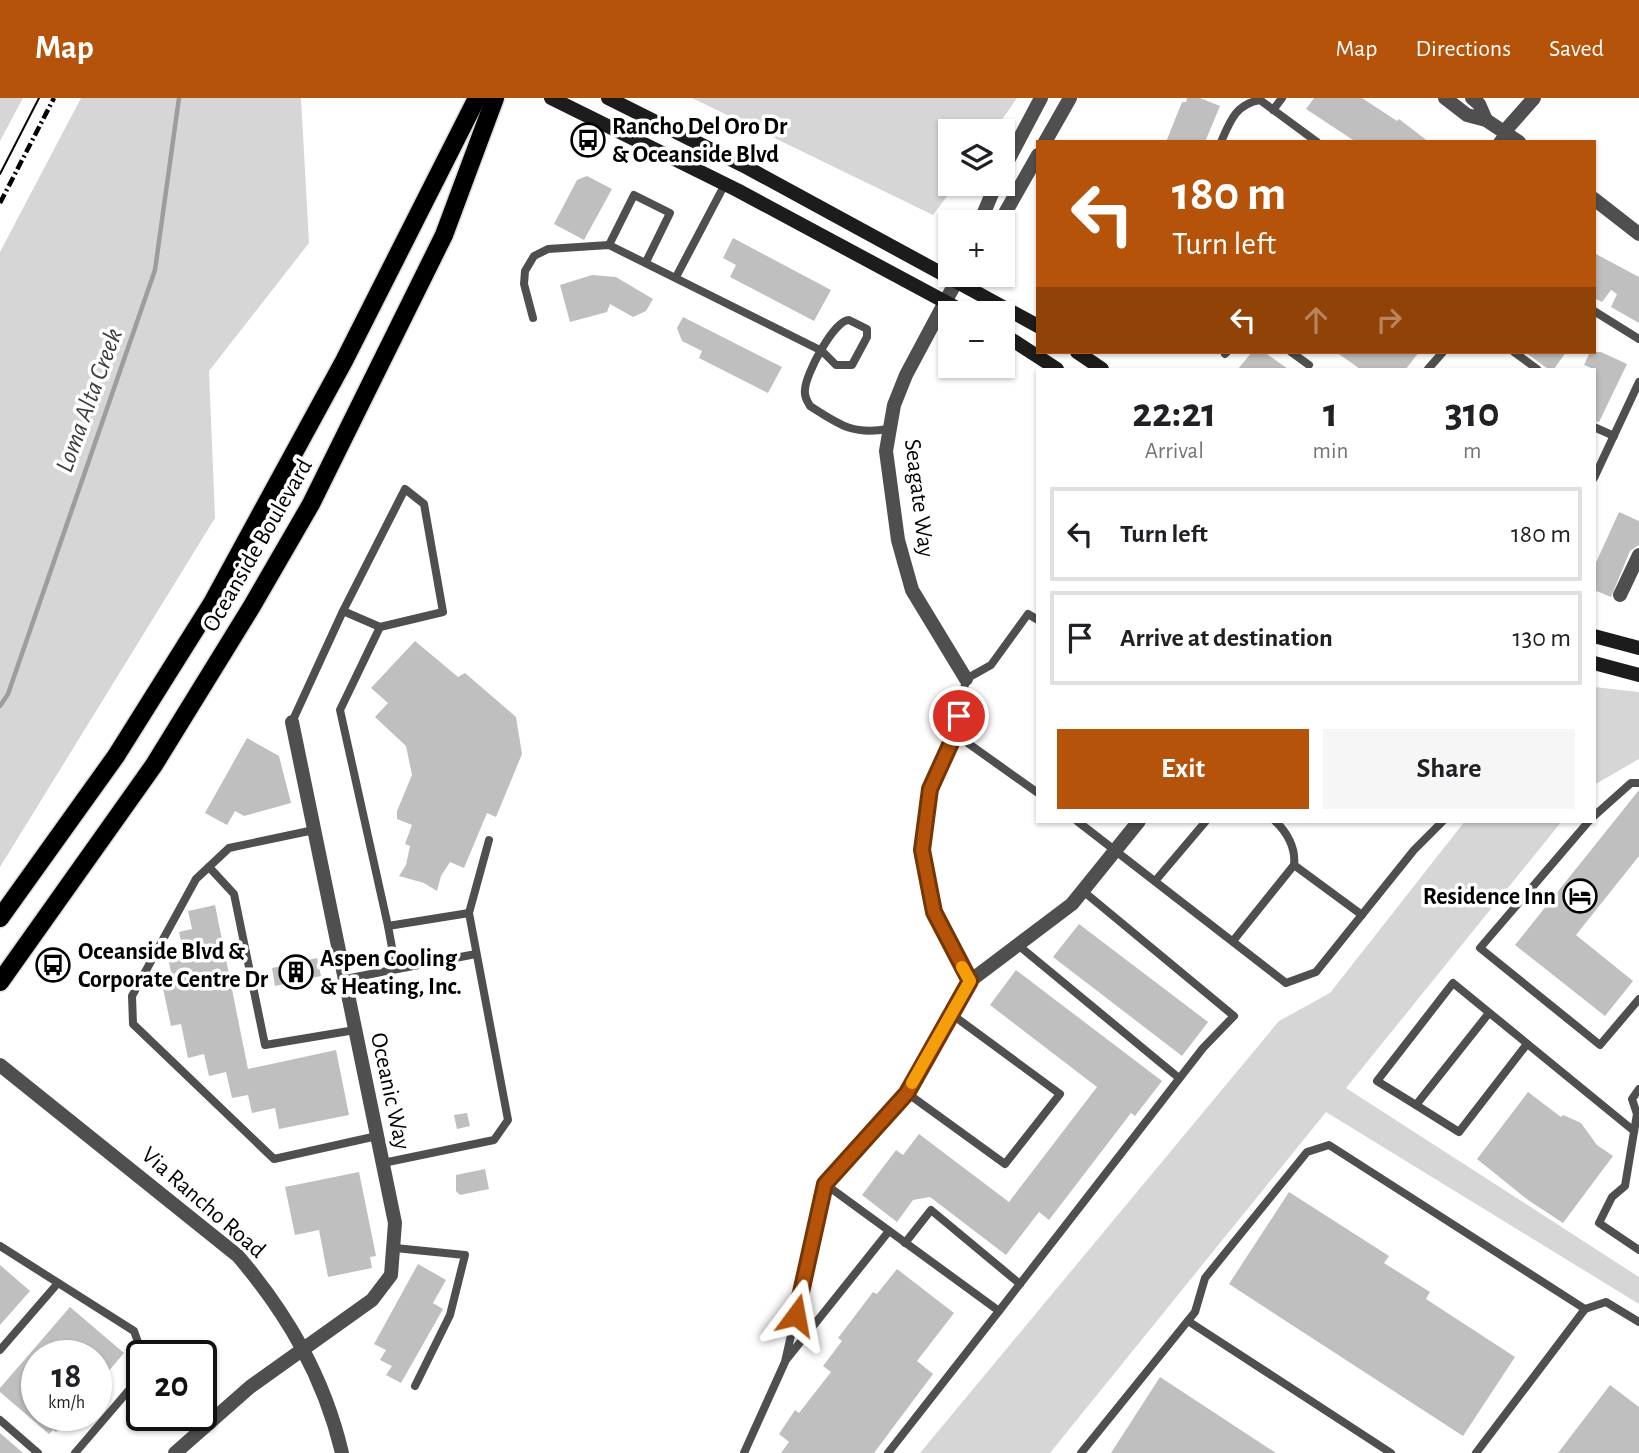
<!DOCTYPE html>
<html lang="en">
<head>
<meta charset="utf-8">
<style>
  :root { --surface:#fff; --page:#f6f6f6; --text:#202124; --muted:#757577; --line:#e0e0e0; --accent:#b45309 }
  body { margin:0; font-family:"Alegreya Sans",sans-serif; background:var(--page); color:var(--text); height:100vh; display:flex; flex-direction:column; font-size:26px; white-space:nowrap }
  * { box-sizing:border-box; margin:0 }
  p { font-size:23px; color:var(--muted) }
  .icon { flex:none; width:38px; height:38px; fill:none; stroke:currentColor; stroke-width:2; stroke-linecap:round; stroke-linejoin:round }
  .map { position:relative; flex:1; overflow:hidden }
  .sheet { position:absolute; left:1036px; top:270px; width:560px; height:455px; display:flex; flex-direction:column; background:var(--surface); border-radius:0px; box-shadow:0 2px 5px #0004 }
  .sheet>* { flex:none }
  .top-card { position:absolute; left:1036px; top:42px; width:560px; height:214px; border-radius:0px; box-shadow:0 2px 5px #0004; background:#b45309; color:#fff; overflow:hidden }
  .fabs { position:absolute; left:938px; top:21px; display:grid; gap:14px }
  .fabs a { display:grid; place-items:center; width:77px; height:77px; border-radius:0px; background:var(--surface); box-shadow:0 2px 5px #0004; font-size:35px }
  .speed { position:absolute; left:21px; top:1242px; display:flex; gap:14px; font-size:35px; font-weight:700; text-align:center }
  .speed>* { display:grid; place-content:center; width:91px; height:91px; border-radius:50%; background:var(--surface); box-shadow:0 2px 5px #0004; line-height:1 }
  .speed small { font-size:18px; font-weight:400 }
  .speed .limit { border:4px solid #111; border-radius:10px; background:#fff; color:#111 }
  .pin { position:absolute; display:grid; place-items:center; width:60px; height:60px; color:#fff; margin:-30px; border:4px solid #fff; border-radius:50%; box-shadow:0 2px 7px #0007 }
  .me { position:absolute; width:77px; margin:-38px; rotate:13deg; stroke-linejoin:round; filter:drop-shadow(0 0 5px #0008) }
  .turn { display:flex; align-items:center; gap:24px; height:147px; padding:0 21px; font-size:32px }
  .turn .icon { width:91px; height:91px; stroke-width:2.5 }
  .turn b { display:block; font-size:49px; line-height:60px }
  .lanes { display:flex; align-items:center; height:66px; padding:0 21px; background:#0003; justify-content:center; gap:35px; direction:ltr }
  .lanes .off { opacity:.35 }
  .eta { display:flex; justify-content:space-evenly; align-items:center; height:119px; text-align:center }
  .eta b { font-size:42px; font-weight:700; line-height:49px }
  .button { display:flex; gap:14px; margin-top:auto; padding:14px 21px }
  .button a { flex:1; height:80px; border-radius:0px; background:var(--accent); color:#fff; font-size:28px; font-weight:700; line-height:80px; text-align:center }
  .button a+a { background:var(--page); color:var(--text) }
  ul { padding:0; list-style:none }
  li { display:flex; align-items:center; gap:21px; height:94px; margin:0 14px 10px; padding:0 7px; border:4px solid var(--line); border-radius:0px }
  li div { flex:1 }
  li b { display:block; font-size:26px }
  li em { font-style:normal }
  header { display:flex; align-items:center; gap:42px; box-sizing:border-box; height:98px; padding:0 35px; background:var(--accent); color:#fff }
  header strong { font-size:33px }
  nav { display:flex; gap:38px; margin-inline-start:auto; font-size:24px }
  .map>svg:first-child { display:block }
  .green { fill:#d6d6d6 }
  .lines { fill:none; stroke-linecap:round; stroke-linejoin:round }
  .stream { stroke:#9d9d9d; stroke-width:4.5 }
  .building { fill:#bfbfbf }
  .primary-casing { stroke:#dbdbdb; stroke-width:21 }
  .service { stroke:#4f4f4f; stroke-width:8 }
  .minor { stroke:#4f4f4f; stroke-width:14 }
  .tertiary { stroke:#4f4f4f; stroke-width:14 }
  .secondary { stroke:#1c1c1c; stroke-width:14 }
  .primary { stroke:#000; stroke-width:18 }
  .tram { stroke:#000; stroke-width:2 }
  .rail { stroke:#000; stroke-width:4.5; stroke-dasharray:10 3.5 2 3.5; stroke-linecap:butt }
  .route-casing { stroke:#753606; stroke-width:18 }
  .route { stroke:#b45309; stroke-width:12 }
  .slow { stroke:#f59e0b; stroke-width:12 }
  .labels { text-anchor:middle; stroke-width:7; stroke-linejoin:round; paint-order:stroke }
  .poi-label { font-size:24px; font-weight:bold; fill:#000; stroke:#fff; text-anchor:start }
  .street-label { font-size:24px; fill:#000; stroke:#fff }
  .water-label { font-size:26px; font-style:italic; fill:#3e3e3e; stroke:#fff }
</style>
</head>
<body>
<header>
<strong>Map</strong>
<nav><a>Map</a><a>Directions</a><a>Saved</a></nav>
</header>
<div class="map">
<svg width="1639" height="1355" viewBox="0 0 1639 1355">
  <rect width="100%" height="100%" fill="#fff"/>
  <g class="green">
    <path d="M0 0H23L0 43Z"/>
    <path d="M81 0H301L309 145 209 273 215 420 0 769V154Z"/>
    <path d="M692 0H1017L994 33H950V86H956L933 117Z"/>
    <path d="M1594 589 1639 594V661L1594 687Z"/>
    <path d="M1465 723H1562L1346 990 1639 1179V1206L1326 1014 1050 1355H920L1279 923 1330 895Z"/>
  </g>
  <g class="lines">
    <path class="stream" d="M0 608 8 596 155 172 179 0"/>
  </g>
  <g class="building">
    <path d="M1187 0H1200L1220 8 1205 44H1166L1182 4H1186Z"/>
    <path d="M1314 0H1362L1397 23 1399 21 1429 44H1356L1306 11Z"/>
    <path d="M587 78 612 91 584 142 554 126 577 82Z"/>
    <path d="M733 140 831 192 814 223 730 179 736 167 723 160Z"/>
    <path d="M1594 155 1639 179V225L1611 209 1617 196 1611 192 1602 204 1594 200Z"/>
    <path d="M592 177 616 179 653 201 646 213 633 219 610 206 607 214 570 224 560 187Z"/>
    <path d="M683 219 782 269 768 295 699 260 702 253 682 243 677 230Z"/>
    <path d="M1252 254H1264L1288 271H1238Z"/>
    <path d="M1336 254H1419L1406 271H1360Z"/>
    <path d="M1525 254H1566L1554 271H1548Z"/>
    <path d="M1590 254H1601L1627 266 1599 324 1594 323V271L1584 267Z"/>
    <path d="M1619 414 1639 423V447L1630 453 1611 499 1594 492V469Z"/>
    <path d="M415 543 458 579 465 575 516 619 522 656 496 719 487 715 464 770 450 764 441 778 437 793 424 785 399 778 406 767 410 748 405 746 412 727 397 721V713L412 677 406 648 375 619 388 605 371 590Z"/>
    <path d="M247 640 279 658 291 705 244 718 235 713 227 727 205 715Z"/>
    <path d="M1639 692V758L1576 837 1633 883 1605 918 1515 847Z"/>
    <path d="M215 807 248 971 336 952 349 1017 279 1031 275 1010 252 1015 248 997 232 1000 226 974 209 978 204 956 188 960 181 926 171 928 161 881 172 879 167 855 183 852 179 834 192 831 188 813Z"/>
    <path d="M1079 826 1208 924 1182 958 1053 859Z"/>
    <path d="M317 860 321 878 275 888 272 870Z"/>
    <path d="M1016 872 1162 983 1135 1018 1131 1015 1049 1122 1039 1114 1006 1157 930 1099 913 1102 897 1124 862 1097 896 1052 903 1057 919 1036 1009 1104 1097 989 990 907Z"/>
    <path d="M1528 994 1561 1019 1563 1017 1581 1025 1597 1047 1613 1058 1563 1125 1528 1102 1477 1061Z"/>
    <path d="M467 1015 470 1028 457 1031 454 1017Z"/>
    <path d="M485 1071 489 1091 460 1097 456 1093V1077Z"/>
    <path d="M359 1074 376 1158 370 1159 372 1170 328 1179 319 1132 295 1137 285 1089Z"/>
    <path d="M1289 1094 1389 1158 1384 1165 1430 1194 1426 1201 1515 1259 1463 1338 1229 1186Z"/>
    <path d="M418 1166 446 1182 433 1205 443 1211 401 1285 386 1277 392 1268 380 1262 386 1252 374 1246Z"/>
    <path d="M0 1167 30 1193 0 1227Z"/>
    <path d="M897 1171 954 1215 917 1263 933 1276 874 1355H781L789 1344 779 1336 795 1312 799 1315 831 1274 823 1268 842 1243 838 1240 873 1194 877 1196Z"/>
    <path d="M70 1209 124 1255 96 1288V1258H37V1318H70L56 1334 53 1332 49 1336 0 1294V1290Z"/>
    <path d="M1160 1279 1276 1355H1111Z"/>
    <path d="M1610 1287 1639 1309V1355H1558Z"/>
    <path d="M0 1335 23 1355H0Z"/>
  </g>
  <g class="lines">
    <defs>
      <g id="primary">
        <path d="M0 820 116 658 212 505 344 263 477 0"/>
        <path d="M0 884 154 667 252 508 311 406 444 137 495 0"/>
      </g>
    </defs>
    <use href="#primary" class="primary-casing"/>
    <g class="service">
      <path d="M1273 12 1282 0"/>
      <path d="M1221 44C1230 23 1236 6 1260 2L1317 44"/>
      <path d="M1497 44 1504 34"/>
      <path d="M609 147 634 97 670 115 646 164"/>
      <path d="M676 179 725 86"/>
      <path d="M1594 213 1639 241"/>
      <path d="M533 220 524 186 525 173 534 158 548 151 609 147 822 253 836 267H852L867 239V231L849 222C834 222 805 277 805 292 804 298 807 303 810 308 840 327 852 337 888 331"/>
      <path d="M1291 254 1309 267"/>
      <path d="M1514 254 1537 271"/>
      <path d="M1225 256 1227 254"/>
      <path d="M1428 271 1443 254"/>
      <path d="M1594 329 1614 338"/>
      <path d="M1594 380 1639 284"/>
      <path d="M343 513 380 529"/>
      <path d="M292 624 343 513 405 391 424 406 443 514 380 529 340 612 388 828"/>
      <path d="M955 636 1038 695"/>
      <path d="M1594 718 1631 685H1639"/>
      <path d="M1077 723 1286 885 1316 874 1414 752 1443 723"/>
      <path d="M1589 723 1480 850 1600 947 1639 901"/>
      <path d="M314 732 229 750 196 781 132 898 133 926 274 1061 377 1038"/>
      <path d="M1294 767 1362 817"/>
      <path d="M209 769 234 796 265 947 355 932"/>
      <path d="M1156 782 1206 723"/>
      <path d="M469 815 489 742"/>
      <path d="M1233 843 1294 767C1296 750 1287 734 1275 723"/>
      <path d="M1018 847 1179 980"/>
      <path d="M345 881 476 856"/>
      <path d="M1489 915 1416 1007 1377 983 1453 885 1634 1033"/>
      <path d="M1639 991 1632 1001 1637 1016 1625 1088 1612 1099 1599 1125 1639 1152"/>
      <path d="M907 995 1005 1066 1060 996 950 915"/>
      <path d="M1416 1007 1459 1034 1527 946"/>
      <path d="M383 1065 494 1042 508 1022 469 815 388 828 396 871"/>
      <path d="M825 1086 999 1213 888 1355"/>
      <path d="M905 1145 931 1112 1020 1186"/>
      <path d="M0 1148 134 1233 143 1258"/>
      <path d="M395 1150 465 1157 450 1217 415 1288"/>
      <path d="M999 1213 1203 950 1234 918 1083 793"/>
      <path d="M1188 1223 1391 1355"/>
      <path d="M0 1252 58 1185"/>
      <path d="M786 1262 889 1133"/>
      <path d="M0 1322 38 1355"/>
      <path d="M75 1355 141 1278 142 1270"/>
      <path d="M744 1355 785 1264 825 1086 907 995 970 883 934 814 922 752 930 691 955 636 966 581 991 567 1028 516 1038 522"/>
      <path d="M1081 1355 1195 1214 1205 1180 1307 1054 1329 1047 1585 1211 1606 1204 1639 1224"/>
      <path d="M1476 1355 1585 1211"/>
    </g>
    <g class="minor">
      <path d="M945 204 906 277 894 307 886 353 898 442 912 492 966 581"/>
      <path d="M1620 497 1639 457"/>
      <path d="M970 883 1072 806 1139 723"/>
      <path d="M175 1355 250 1289 372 1202 391 1177 395 1125 292 624"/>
    </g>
    <g class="tertiary">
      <path d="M1445 0 1467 17 1486 22 1519 44"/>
      <path d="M1472 0 1479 6 1486 22"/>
      <path d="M1504 34 1534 0"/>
      <path d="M1045 44 1070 0"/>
      <path d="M1003 72 1041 0"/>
      <path d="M1594 101 1639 136"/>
      <path d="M980 124 996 86"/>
      <path d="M1000 124 1038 57"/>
      <path d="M945 204 960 177"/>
      <path d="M0 967 238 1158C288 1217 324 1279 342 1355"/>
    </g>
    <g class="secondary">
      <path d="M551 0 737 92 966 215"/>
      <path d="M608 0 748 70 1038 228"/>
      <path d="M1003 236 1057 271"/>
      <path d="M1077 254 1102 271"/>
      <path d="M1594 538 1639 550"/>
      <path d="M1594 565 1639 577"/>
    </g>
    <use href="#primary" class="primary"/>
    <path class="tram" d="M0 76 39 0"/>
    <path class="rail" d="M0 105 54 0"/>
  </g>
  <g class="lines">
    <defs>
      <path id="route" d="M796 1217 825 1086 907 995 970 883 934 814 922 752 930 691 955 636 959 618"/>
    </defs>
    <use href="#route" class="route-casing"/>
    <use href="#route" class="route"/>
    <path class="slow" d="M912 985 970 883 962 869"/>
  </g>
  <defs>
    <symbol id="bus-ring" viewBox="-11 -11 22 22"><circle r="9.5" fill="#fff" stroke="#000" stroke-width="1.5"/><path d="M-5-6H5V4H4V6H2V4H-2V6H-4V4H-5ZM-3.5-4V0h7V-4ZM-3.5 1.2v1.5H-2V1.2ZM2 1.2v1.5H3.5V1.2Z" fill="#000"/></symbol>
    <symbol id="hotel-ring" viewBox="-11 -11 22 22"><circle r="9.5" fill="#fff" stroke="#000" stroke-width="1.5"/><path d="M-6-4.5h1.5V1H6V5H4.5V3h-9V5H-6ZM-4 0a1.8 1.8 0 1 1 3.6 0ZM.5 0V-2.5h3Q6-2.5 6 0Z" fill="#000"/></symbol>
    <symbol id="building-ring" viewBox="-11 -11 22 22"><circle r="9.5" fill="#fff" stroke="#000" stroke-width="1.5"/><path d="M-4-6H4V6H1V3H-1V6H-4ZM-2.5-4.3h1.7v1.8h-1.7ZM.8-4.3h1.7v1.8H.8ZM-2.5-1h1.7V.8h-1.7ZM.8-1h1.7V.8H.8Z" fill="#000"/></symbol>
  </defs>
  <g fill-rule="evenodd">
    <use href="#bus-ring" x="569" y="23" width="38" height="38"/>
    <use href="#hotel-ring" x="1561" y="779" width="38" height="38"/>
    <use href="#bus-ring" x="34" y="848" width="38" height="38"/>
    <use href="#building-ring" x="277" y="855" width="38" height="38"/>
  </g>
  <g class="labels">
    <g class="poi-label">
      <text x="612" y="36">Rancho Del Oro Dr<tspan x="612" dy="28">&amp; Oceanside Blvd</tspan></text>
      <text x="1556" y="806" text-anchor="end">Residence Inn</text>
      <text x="78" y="861">Oceanside Blvd &amp;<tspan x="78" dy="28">Corporate Centre Dr</tspan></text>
      <text x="320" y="868">Aspen Cooling<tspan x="320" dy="28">&amp; Heating, Inc.</tspan></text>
    </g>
    <g class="street-label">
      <text transform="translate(920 400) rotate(83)" y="8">Seagate Way</text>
      <text transform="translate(257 447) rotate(-60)" y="8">Oceanside Boulevard</text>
      <text transform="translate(391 993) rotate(78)" y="8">Oceanic Way</text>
      <text transform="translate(204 1104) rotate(41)" y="8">Via Rancho Road</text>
    </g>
    <g class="water-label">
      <text transform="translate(88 302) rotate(-70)" y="9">Loma Alta Creek</text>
    </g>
  </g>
</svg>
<div class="fabs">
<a><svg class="icon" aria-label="layers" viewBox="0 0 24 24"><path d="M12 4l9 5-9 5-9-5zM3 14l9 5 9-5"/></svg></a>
<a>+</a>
<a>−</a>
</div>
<div class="speed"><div>18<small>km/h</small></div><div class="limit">20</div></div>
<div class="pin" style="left:959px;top:618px;background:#d93025"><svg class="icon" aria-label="arrive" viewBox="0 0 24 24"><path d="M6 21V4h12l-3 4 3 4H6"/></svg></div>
<svg class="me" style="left:796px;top:1217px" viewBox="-20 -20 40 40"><path d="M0-17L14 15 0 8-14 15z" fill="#b45309" stroke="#fff" stroke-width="4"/></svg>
<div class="top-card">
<div class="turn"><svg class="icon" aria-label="left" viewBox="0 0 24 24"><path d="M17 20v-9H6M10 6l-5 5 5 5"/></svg><div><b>180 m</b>Turn left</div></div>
<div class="lanes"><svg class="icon" aria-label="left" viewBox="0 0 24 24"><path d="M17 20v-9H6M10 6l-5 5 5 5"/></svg><svg class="icon off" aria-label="ahead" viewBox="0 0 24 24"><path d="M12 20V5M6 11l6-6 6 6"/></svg><svg class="icon off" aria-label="right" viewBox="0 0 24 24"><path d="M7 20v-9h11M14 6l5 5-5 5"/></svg></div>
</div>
<section class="sheet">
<div class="eta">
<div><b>22:21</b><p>Arrival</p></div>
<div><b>1</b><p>min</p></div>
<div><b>310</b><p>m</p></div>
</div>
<ul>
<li><svg class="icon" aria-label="left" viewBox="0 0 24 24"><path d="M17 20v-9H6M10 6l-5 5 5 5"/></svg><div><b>Turn left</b></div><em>180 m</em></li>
<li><svg class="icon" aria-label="arrive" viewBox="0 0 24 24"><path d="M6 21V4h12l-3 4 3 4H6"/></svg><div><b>Arrive at destination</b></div><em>130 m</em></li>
</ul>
<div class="button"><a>Exit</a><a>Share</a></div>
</section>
</div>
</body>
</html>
